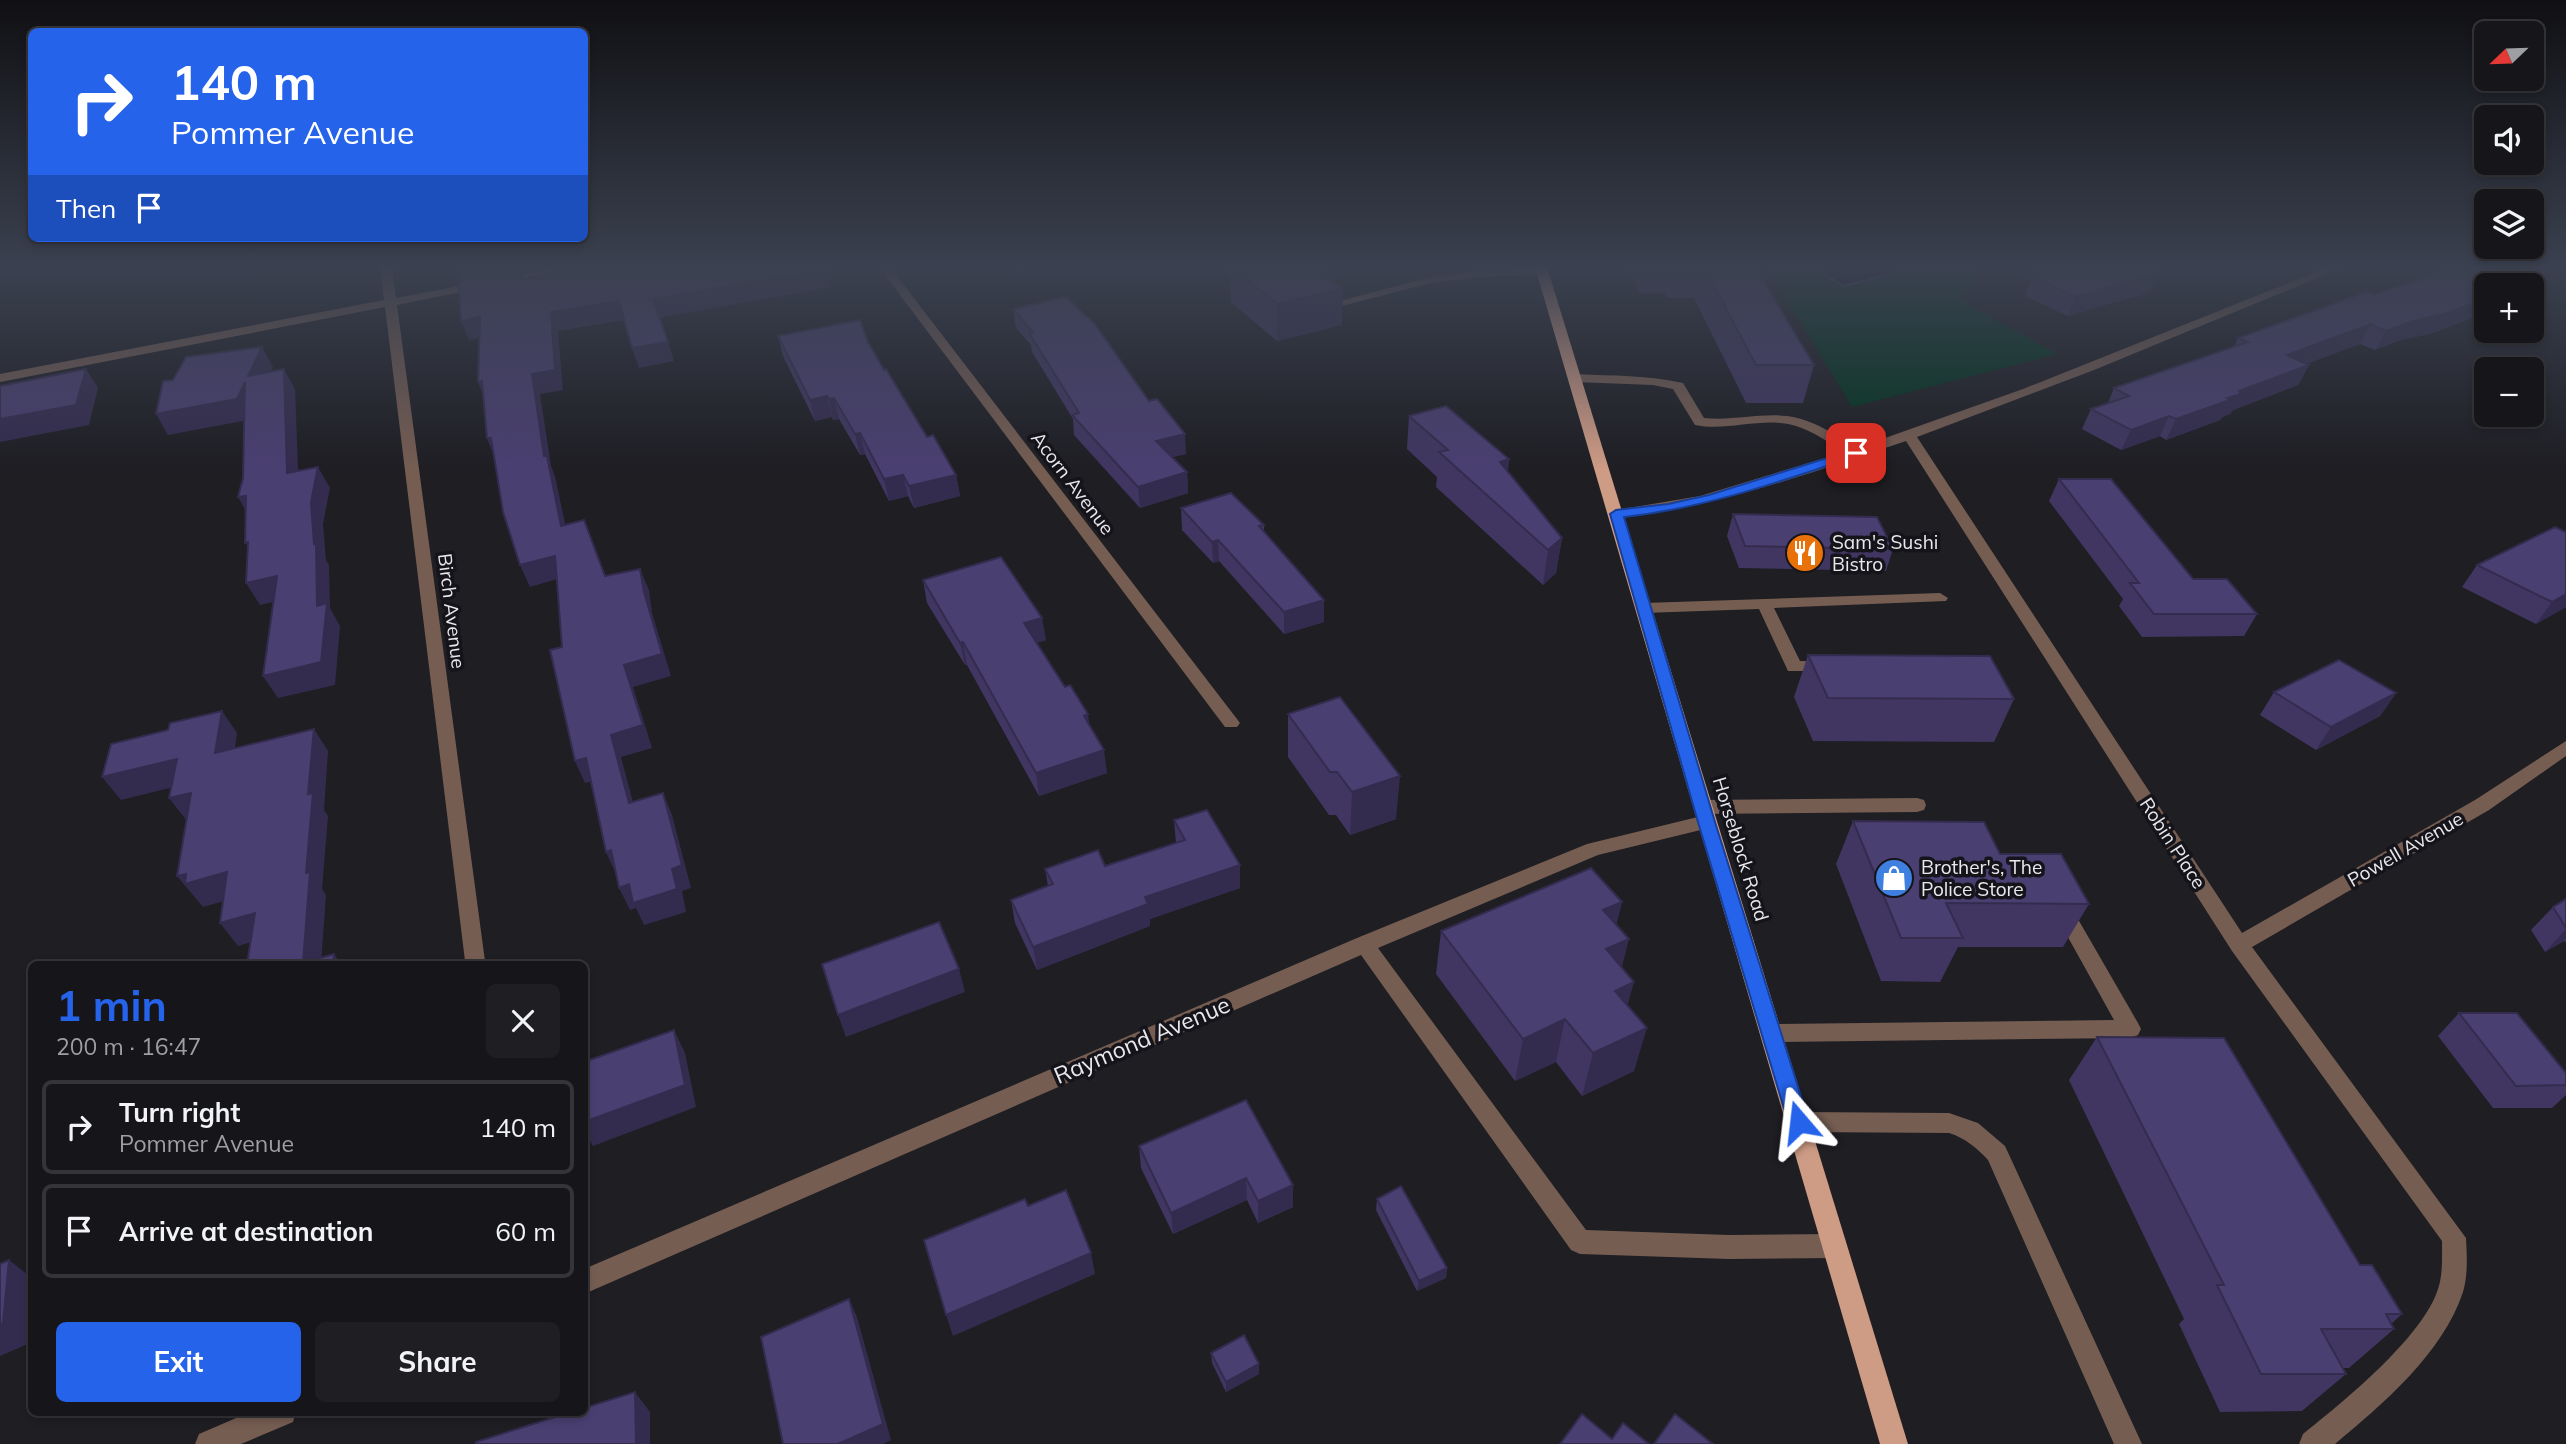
<!DOCTYPE html>
<html lang="en">
<head>
<meta charset="utf-8">
<style>
  :root { --surface:#16161a; --page:#1f1f23; --text:#f1f3f6; --muted:#9e9fa2; --line:#353539; --accent:#2563eb }
  body { margin:0; font-family:Mulish,sans-serif; background:var(--page); color:var(--text); height:100vh; display:flex; flex-direction:column; font-size:26px; white-space:nowrap }
  * { box-sizing:border-box; margin:0 }
  p { font-size:23px; color:var(--muted) }
  .icon { flex:none; width:38px; height:38px; fill:none; stroke:currentColor; stroke-width:2; stroke-linecap:round; stroke-linejoin:round }
  .map { position:relative; flex:1; overflow:hidden }
  .side { position:absolute; left:28px; top:961px; width:560px; height:455px; display:flex; flex-direction:column; background:var(--surface); border-radius:10px; box-shadow:0 4px 10px #0003,0 0 0 2px var(--line) }
  .side>* { flex:none }
  .top-card { position:absolute; left:28px; top:28px; width:560px; height:214px; border-radius:10px; box-shadow:0 4px 10px #0003,0 0 0 2px var(--line); background:#2563eb; color:#fff; overflow:hidden }
  .needle { width:46px; rotate:247deg }
  .fabs { position:absolute; left:2474px; top:21px; display:grid; gap:14px }
  .fabs a { display:grid; place-items:center; width:70px; height:70px; border-radius:10px; background:var(--surface); box-shadow:0 4px 10px #0003,0 0 0 2px var(--line); font-size:35px }
  .pin { position:absolute; display:grid; place-items:center; width:60px; height:60px; color:#fff; margin:-30px; border-radius:14px; box-shadow:0 4px 10px #0006 }
  .me { position:absolute; width:77px; margin:-38px; rotate:343deg; stroke-linejoin:round; filter:drop-shadow(0 0 5px #0008) }
  .turn { display:flex; align-items:center; gap:24px; height:147px; padding:0 28px; font-size:32px }
  .turn .icon { width:91px; height:91px; stroke-width:2.5 }
  .turn b { display:block; font-size:49px; line-height:60px }
  .then { display:flex; align-items:center; height:66px; padding:0 28px; background:#0003; gap:14px; font-size:26px }
  .round { display:grid; place-items:center; flex:none; width:74px; height:74px; border-radius:10px; background:var(--page) }
  .head { display:flex; align-items:center; justify-content:space-between; height:119px; padding:0 28px }
  h1 { font-size:42px; font-weight:700; line-height:52px; color:var(--accent) }
  .cta { display:flex; gap:14px; margin-top:auto; padding:14px 28px }
  .cta a { flex:1; height:80px; border-radius:10px; background:var(--accent); color:#fff; font-size:28px; font-weight:700; line-height:80px; text-align:center }
  .cta a+a { background:var(--page); color:var(--text) }
  ul { padding:0; list-style:none }
  li { display:flex; align-items:center; gap:21px; height:94px; margin:0 14px 10px; padding:0 14px; border:4px solid var(--line); border-radius:10px }
  li div { flex:1 }
  li b { display:block; font-size:26px }
  li em { font-style:normal }
  .map>svg:first-child { display:block }
  .green { fill:#02341f }
  .water { fill:#01072f; stroke:#474b68; stroke-width:2 }
  .lines { fill:none; stroke-linecap:round; stroke-linejoin:round }
  .minor { fill:#755d52; fill-rule:evenodd }
  .major { fill:#ce9b85; fill-rule:evenodd }
  .wall { fill:#403661 }
  .shaded-wall { fill:#342c4f }
  .building { fill:#4a3f71; stroke:#342c4f; stroke-width:2 }
  .route { fill:#2563eb; stroke:#184099; stroke-width:2 }
  .labels { text-anchor:middle; stroke-width:7; stroke-linejoin:round; paint-order:stroke }
  .street-label { font-size:19px; fill:#e9e9ed; stroke:#15141a }
  .poi-label { font-size:19px; fill:#e9e9ed; stroke:#15141a; text-anchor:start }
  .near-street-label { font-size:23px; fill:#e9e9ed; stroke:#15141a }
</style>
</head>
<body>
<div class="map">
<svg width="2566" height="1444" viewBox="0 0 2566 1444">
  <rect width="100%" height="100%" fill="#1e1e23"/>
  <path class="green" d="M1767 267H1967L1978 277 1958 299 2057 354 1852 407Z"/>
  <path class="water" d="M1812 267H1916L1844 286Z"/>
  <g class="lines">
    <g class="minor">
      <path d="M380 267H392L396 298 558 267H581L397 305 485 961 484 964H466L465 961 385 307 0 382V374L384 300Z"/>
      <path d="M879 267H890L1237 719 1240 723 1237 727H1225Z"/>
      <path d="M2329 267H2344L2094 370 1917 437 2242 933 2475 800 2566 741V756L2489 810 2252 947 2466 1238C2467 1256 2468 1275 2463 1292 2443 1353 2383 1404 2335 1444H2299L2303 1434C2342 1403 2423 1337 2438 1289 2443 1274 2442 1257 2442 1241L2232 951 1906 441C1811 473 1716 507 1616 518L1609 514 1611 511 1700 496 1845 452C1829 443 1813 431 1796 426 1763 416 1728 432 1695 425L1673 389 1653 385 1576 382 1570 378 1576 374C1612 376 1648 375 1683 383L1704 418C1732 421 1760 413 1787 416 1813 419 1835 435 1857 448L2023 389Z"/>
      <path d="M1543 269 1547 270V274L1480 277 1431 283 1330 309 1324 305 1431 277 1480 271Z"/>
      <path d="M1940 593 1948 598 1946 601 1774 608 1800 661 1835 662 1837 666 1829 671H1788L1759 609 1644 613 1636 608 1644 603Z"/>
      <path d="M1917 798 1924 800 1926 805 1924 810 1917 812 1702 814 1695 812 1693 807 1695 802 1702 800Z"/>
      <path d="M1706 815 1713 817 1715 822 1713 827 1598 855 1378 948 1586 1230 1729 1235 1835 1234 1844 1238 1847 1246 1844 1254 1835 1258 1729 1259 1580 1254 1571 1250 1361 955 584 1294V1269L1357 938 1587 844Z"/>
      <path d="M2064 904 2071 907 2138 1023 2141 1029 2138 1035 2130 1038 1771 1042 1763 1039 1760 1033 1763 1027 1771 1024 2114 1020 2054 912 2057 907Z"/>
      <path d="M1799 1112 1949 1113 1978 1123 2005 1146 2142 1444H2114L1988 1160C1977 1148 1965 1138 1949 1133L1799 1132 1791 1129 1787 1122 1791 1115Z"/>
      <path d="M250 1412H296L293 1422 241 1444H195L199 1434Z"/>
    </g>
    <path class="major" d="M1535 267H1547L1908 1444H1880Z"/>
  </g>
  <g class="wall">
    <path d="M1230 267H1316L1342 325 1277 341 1231 302Z"/>
    <path d="M1629 267H1700L1698 275 1700 267H1755L1814 365 1803 403H1746L1694 298H1668L1666 293H1639Z"/>
    <path d="M2042 270 2158 273 2150 292 2068 316 2025 296 2032 277 2040 275Z"/>
    <path d="M2487 285V312L2433 333 2401 340 2375 350 2360 344 2306 364 2309 365 2298 385 2233 410 2230 414 2222 417 2220 420 2166 440 2160 436 2121 450 2082 429 2091 409 2108 403 2114 388 2234 347 2238 338 2374 295Z"/>
    <path d="M1013 309 1186 454 1172 457 1187 472 1188 493 1140 508 1074 435 1073 419 1032 352 1031 345 1016 328Z"/>
    <path d="M778 336 868 342 884 370 927 437 956 475 960 496 914 508 908 496 889 501 865 454 860 455 839 419 833 420 832 417 815 421 783 356Z"/>
    <path d="M1409 416 1509 459 1508 471 1562 538 1556 573 1543 585 1436 487 1437 477 1407 449Z"/>
    <path d="M2059 479 2193 579 2257 614 2244 636 2142 637 2119 606 2123 599 2049 501Z"/>
    <path d="M1181 508 1264 525V532L1324 622 1284 634 1219 561 1213 563 1182 530Z"/>
    <path d="M1733 514 1893 549 1886 571 1739 568 1727 536Z"/>
    <path d="M2566 532V607L2536 624 2462 587 2477 565Z"/>
    <path d="M923 580 1046 640 1036 643 1090 725 1107 773 1039 796 967 665H965L927 603Z"/>
    <path d="M1808 655 2014 699 1994 742 1813 741 1794 697Z"/>
    <path d="M2274 692 2396 693 2380 716 2316 750 2260 715Z"/>
    <path d="M1288 714 1396 819 1350 835 1336 815H1329L1288 757Z"/>
    <path d="M1174 820 1240 888 1150 919V926L1037 970 1015 923 1011 900 1048 886 1045 869 1105 866 1176 843Z"/>
    <path d="M1853 821 2000 854 2089 904 2063 947H1958L1940 982 1881 981 1836 864Z"/>
    <path d="M2566 899V942L2564 941 2545 952 2531 930 2553 907Z"/>
    <path d="M1622 902 1616 925 1628 1006 1634 1071 1582 1096 1556 1062 1515 1081 1436 974 1441 931Z"/>
    <path d="M2459 1013 2566 1073V1095L2552 1108H2493L2438 1036Z"/>
    <path d="M2097 1037 2360 1265 2402 1314 2391 1324 2394 1329 2349 1368H2343L2346 1374 2302 1411 2220 1412 2179 1324 2184 1319 2069 1080Z"/>
    <path d="M1246 1100 1293 1207 1258 1223 1247 1200 1173 1234 1141 1168 1139 1146Z"/>
    <path d="M1377 1199 1447 1268 1446 1278 1417 1291 1376 1210Z"/>
    <path d="M1211 1353 1259 1374 1226 1392 1212 1363Z"/>
  </g>
  <g class="shaded-wall">
    <path d="M458 267H524V271H522L526 281 464 282Z"/>
    <path d="M827 269 831 287 659 318 653 299Z"/>
    <path d="M2158 273 2150 292 2068 316 2076 297Z"/>
    <path d="M1343 288 1342 325 1277 341V304Z"/>
    <path d="M2487 298V312L2433 333 2401 340 2375 350 2386 331 2413 321Z"/>
    <path d="M619 301 625 320 558 331 563 390 540 394 551 466 555 476 570 547 561 526 544 456 532 374 551 312Z"/>
    <path d="M480 317 488 336 469 340 461 321Z"/>
    <path d="M2371 324 2360 344 2276 374 2287 355Z"/>
    <path d="M668 342 674 361 639 368 632 348Z"/>
    <path d="M262 347 273 367 259 396 248 376Z"/>
    <path d="M2309 365 2298 385 2233 410 2230 414 2222 417 2220 420 2166 440 2176 419 2227 398 2239 391Z"/>
    <path d="M86 369 98 388 89 425 0 442V419Z"/>
    <path d="M284 369 295 389 299 494 287 473Z"/>
    <path d="M482 381 486 402 478 382Z"/>
    <path d="M245 382 248 420 168 435 156 414Z"/>
    <path d="M827 396 832 417 815 421 810 400Z"/>
    <path d="M834 398 839 419 833 420 829 399Z"/>
    <path d="M2169 416 2160 436 2121 450 2131 430Z"/>
    <path d="M860 433 865 454 860 455 855 434Z"/>
    <path d="M1185 434 1186 454 1157 461 1156 441Z"/>
    <path d="M487 438H491L495 459Z"/>
    <path d="M1509 459 1505 494 1500 462Z"/>
    <path d="M318 467 330 488 323 524 326 560 329 565 330 608 340 626 335 685 278 698 263 676 317 606 311 502Z"/>
    <path d="M1187 472 1188 493 1140 508 1138 487Z"/>
    <path d="M903 475 908 496 889 501 884 479Z"/>
    <path d="M956 475 960 496 914 508 909 486Z"/>
    <path d="M246 496 250 519 238 497Z"/>
    <path d="M1562 538 1556 573 1543 585 1548 550Z"/>
    <path d="M1218 540 1219 561 1213 563 1212 542Z"/>
    <path d="M555 556 564 577 530 587 520 565Z"/>
    <path d="M640 569 649 590 652 613 671 676 633 687 652 748 621 757 639 825 629 803 611 735 624 665 644 592Z"/>
    <path d="M277 576 290 598 260 605 246 583Z"/>
    <path d="M2566 594V607L2536 624 2552 602Z"/>
    <path d="M1324 600V622L1284 634V612Z"/>
    <path d="M1042 618 1046 640 1027 646 1024 623Z"/>
    <path d="M963 642 967 665H965L960 643Z"/>
    <path d="M2396 693 2380 716 2316 750 2331 727Z"/>
    <path d="M222 711 237 733 231 776 215 753Z"/>
    <path d="M1088 714 1091 737 1084 716Z"/>
    <path d="M314 729 328 751 324 810 328 816 322 889 326 895 321 964 303 963 308 794Z"/>
    <path d="M1104 750 1107 773 1039 796 1036 773Z"/>
    <path d="M586 758 596 780 585 783 575 761Z"/>
    <path d="M177 759 194 782 121 800 102 777Z"/>
    <path d="M1400 776 1396 819 1350 835 1352 792Z"/>
    <path d="M191 793 187 821 169 798Z"/>
    <path d="M663 793 672 815 691 888 682 891 686 912 644 925 636 908 630 910 619 888 672 869Z"/>
    <path d="M611 850 616 874 606 852Z"/>
    <path d="M1240 865V888L1150 919V926L1037 970 1033 947 1145 897Z"/>
    <path d="M227 872 245 895 203 907 177 876 186 874Z"/>
    <path d="M1622 902 1611 946 1603 910Z"/>
    <path d="M255 913 273 936 238 946 220 923Z"/>
    <path d="M2566 929V939L2545 952Z"/>
    <path d="M1629 939 1618 983 1606 949Z"/>
    <path d="M334 954 341 964H333Z"/>
    <path d="M959 969 965 992 846 1037 838 1015Z"/>
    <path d="M1634 982 1622 1025 1615 991Z"/>
    <path d="M1565 1019 1556 1062 1515 1081 1523 1039Z"/>
    <path d="M1647 1028 1634 1071 1582 1096 1593 1053Z"/>
    <path d="M674 1030 685 1053 696 1107 593 1146 584 1131V1122Z"/>
    <path d="M1246 1178 1247 1200 1173 1234 1171 1213Z"/>
    <path d="M1293 1185V1207L1258 1223V1201Z"/>
    <path d="M1091 1253 1095 1274 953 1336 946 1315Z"/>
    <path d="M9 1260 32 1278 30 1343 0 1356V1324Z"/>
    <path d="M1447 1268 1446 1278 1417 1291 1419 1281Z"/>
    <path d="M849 1299 857 1317 891 1440 883 1444H838Z"/>
    <path d="M1259 1364V1374L1226 1392V1382Z"/>
    <path d="M635 1392 650 1412V1444H636Z"/>
  </g>
  <g class="building">
    <path d="M497 267H520L522 279 605 267H826L827 269 653 299 668 342 632 348 619 301 551 312 555 370 532 374 544 456H547L561 526 584 520 605 576 640 569 644 592 662 654 624 665 643 725 611 735 629 803 663 793 682 865 672 869 677 889 633 903 629 884 619 888 611 850 606 852 586 758 575 761 550 650 562 647 555 556 520 565 503 512 491 438H487L482 381 478 382 480 317 461 321 458 275Z"/>
    <path d="M1232 267H1316L1343 288 1277 304Z"/>
    <path d="M1704 267H1755L1814 365H1756Z"/>
    <path d="M2051 267H2145L2158 273 2076 297 2032 277 2049 272 2042 270Z"/>
    <path d="M2451 268 2497 285H2487V298L2444 314 2413 321 2386 331 2371 324 2287 355 2309 365 2239 391 2241 394 2227 398 2230 400 2176 419 2169 416 2131 430 2091 409 2129 396 2114 388 2248 342 2238 338 2367 292 2374 295Z"/>
    <path d="M1066 297 1094 323 1149 401 1157 399 1185 434 1156 441 1187 472 1138 487 1072 415 1079 413 1029 333 1033 332 1013 309Z"/>
    <path d="M860 320 868 342 884 370 886 369 927 437 933 435 956 475 909 486 903 475 884 479 860 433 855 434 834 398 829 399 827 396 810 400 778 336Z"/>
    <path d="M262 347 248 376 284 369 287 473 318 467 311 502 314 544 316 543 317 606 327 603 321 662 263 676 277 576 246 583 248 542 245 543 246 496 238 497 243 478 245 382 237 399 156 414 163 381 173 380 186 357Z"/>
    <path d="M86 369 76 405 0 419V386Z"/>
    <path d="M1446 406 1509 459 1500 462 1562 538 1548 550 1439 452 1448 450 1409 416Z"/>
    <path d="M2059 479H2111L2193 579H2227L2257 614H2154L2130 583H2139Z"/>
    <path d="M1231 493 1264 525 1259 526 1324 600 1284 612 1218 540 1212 542 1181 508Z"/>
    <path d="M1733 514 1877 517 1893 549 1745 546Z"/>
    <path d="M2555 527 2566 532V594L2552 602 2477 565Z"/>
    <path d="M1001 557 1042 618 1024 623 1065 687 1070 685 1088 714 1084 716 1104 750 1036 773 963 642 960 643 923 580Z"/>
    <path d="M1808 655 1990 656 2014 699 1828 698Z"/>
    <path d="M2339 660 2396 693 2331 727 2274 692Z"/>
    <path d="M1340 697 1400 776 1352 792 1337 772H1330L1288 714Z"/>
    <path d="M222 711 215 753 314 729 308 794 313 793 306 873 310 872 303 963 334 954 333 964H247L255 913 220 923 227 872 185 884 186 874 177 876 191 793 169 798 177 759 102 777 111 744 168 730 170 723Z"/>
    <path d="M1207 810 1240 865 1145 897 1148 904 1033 947 1011 900 1053 884 1045 869 1098 850 1105 866 1185 840 1174 820Z"/>
    <path d="M1853 821 1984 822 2000 854H2061L2089 904 1946 903 1963 938H1901Z"/>
    <path d="M1591 868 1622 902 1603 910 1629 939 1606 949 1634 982 1615 991 1647 1028 1593 1053 1565 1019 1523 1039 1441 931Z"/>
    <path d="M2566 899V928L2553 907Z"/>
    <path d="M939 922 959 969 838 1015 822 964Z"/>
    <path d="M2459 1013H2517L2566 1073V1085L2516 1086Z"/>
    <path d="M674 1030 685 1085 584 1122V1062Z"/>
    <path d="M2097 1037 2224 1038 2360 1265H2372L2402 1314H2386L2394 1329H2321L2346 1374H2261L2217 1285H2224Z"/>
    <path d="M1246 1100 1293 1185 1258 1201 1246 1178 1171 1213 1139 1146Z"/>
    <path d="M1401 1186 1447 1268 1419 1281 1377 1199Z"/>
    <path d="M1066 1190 1091 1253 946 1315 924 1240 1025 1199 1028 1206Z"/>
    <path d="M9 1260 3 1323 0 1324V1264Z"/>
    <path d="M849 1299 883 1424 838 1444H783L761 1337Z"/>
    <path d="M1244 1335 1259 1364 1226 1382 1211 1353Z"/>
    <path d="M635 1392 636 1444H476V1442L571 1412H584V1408Z"/>
    <path d="M1582 1414 1612 1439 1623 1423 1649 1444H1560Z"/>
    <path d="M1675 1414 1713 1444H1654Z"/>
  </g>
  <linearGradient id="sky" x2="0" y2="1"><stop stop-color="#101013"/><stop offset="0.57" stop-color="#3b4150"/><stop offset="1" stop-color="#3b4150" stop-opacity="0"/></linearGradient>
  <rect width="2566" height="469" fill="url(#sky)"/>
  <path class="route" d="M1856 449 1862 453 1860 455C1782 481 1706 508 1624 517L1715 822 1809 1122 1806 1128 1799 1131 1791 1128 1788 1122 1698 822 1610 514 1616 510 1668 504 1709 495Z"/>
  <defs>
    <symbol id="restaurant-disc" viewBox="-11 -11 22 22"><circle r="9.5" fill="#e8710a" stroke="#15141a"/><path d="M-5-6h1v4h1v-4h1v4h1v-4h1v5L-1.5 .5V6h-2V.5L-5-1ZM5-6V6H3V1.5H1.5Q1.5-4 5-6Z" fill="#fff"/></symbol>
    <symbol id="shop-disc" viewBox="-11 -11 22 22"><circle r="9.5" fill="#3f7fe0" stroke="#15141a"/><path d="M-5-2.5h2.3a2.7 3.5 0 0 1 5.4 0H5L5.5 6h-11ZM-1.5-2.5h3a1.5 2.3 0 0 0-3 0Z" fill="#fff"/></symbol>
  </defs>
  <g fill-rule="evenodd">
    <use href="#restaurant-disc" x="1783" y="531" width="44" height="44"/>
    <use href="#shop-disc" x="1872" y="856" width="44" height="44"/>
  </g>
  <g class="labels">
    <g class="street-label">
      <text transform="translate(1073 483) rotate(53)" y="7">Acorn Avenue</text>
      <text transform="translate(452 611) rotate(83)" y="7">Birch Avenue</text>
      <text transform="translate(2173 843) rotate(57)" y="7">Robin Place</text>
      <text transform="translate(1741 849) rotate(73)" y="7">Horseblock Road</text>
      <text transform="translate(2405 849) rotate(-30)" y="7">Powell Avenue</text>
    </g>
    <g class="poi-label">
      <text x="1832" y="549">Sam's Sushi<tspan x="1832" dy="22">Bistro</tspan></text>
      <text x="1921" y="874">Brother's, The<tspan x="1921" dy="22">Police Store</tspan></text>
    </g>
    <g class="near-street-label">
      <text transform="translate(1142 1040) rotate(-23)" y="8">Raymond Avenue</text>
    </g>
  </g>
</svg>
<div class="fabs">
<a><svg class="needle" viewBox="-14 -14 28 28"><path d="M0-13l5 13h-10z" fill="#e53935"/><path d="M0 13l5-13h-10z" fill="#9e9fa2"/></svg></a>
<a><svg class="icon" aria-label="sound" viewBox="0 0 24 24"><path d="M4 9h4l5-4v14l-5-4H4zM17 9q2 3 0 6"/></svg></a>
<a><svg class="icon" aria-label="layers" viewBox="0 0 24 24"><path d="M12 4l9 5-9 5-9-5zM3 14l9 5 9-5"/></svg></a>
<a>+</a>
<a>−</a>
</div>
<div class="pin" style="left:1856px;top:453px;background:#d93025"><svg class="icon" aria-label="arrive" viewBox="0 0 24 24"><path d="M6 21V4h12l-3 4 3 4H6"/></svg></div>
<svg class="me" style="left:1799px;top:1122px" viewBox="-20 -20 40 40"><path d="M0-17L14 15 0 8-14 15z" fill="#2563eb" stroke="#fff" stroke-width="4"/></svg>
<div class="top-card">
<div class="turn"><svg class="icon" aria-label="right" viewBox="0 0 24 24"><path d="M7 20v-9h11M14 6l5 5-5 5"/></svg><div><b>140 m</b>Pommer Avenue</div></div>
<div class="then">Then<svg class="icon" aria-label="arrive" viewBox="0 0 24 24"><path d="M6 21V4h12l-3 4 3 4H6"/></svg></div>
</div>
<section class="side">
<div class="head"><div><h1>1 min</h1><p>200 m · 16:47</p></div><a class="round"><svg class="icon" aria-label="close" viewBox="0 0 24 24"><path d="M6 6l12 12M18 6L6 18"/></svg></a></div>
<ul>
<li><svg class="icon" aria-label="right" viewBox="0 0 24 24"><path d="M7 20v-9h11M14 6l5 5-5 5"/></svg><div><b>Turn right</b><p>Pommer Avenue</p></div><em>140 m</em></li>
<li><svg class="icon" aria-label="arrive" viewBox="0 0 24 24"><path d="M6 21V4h12l-3 4 3 4H6"/></svg><div><b>Arrive at destination</b></div><em>60 m</em></li>
</ul>
<div class="cta"><a>Exit</a><a>Share</a></div>
</section>
</div>
</body>
</html>
